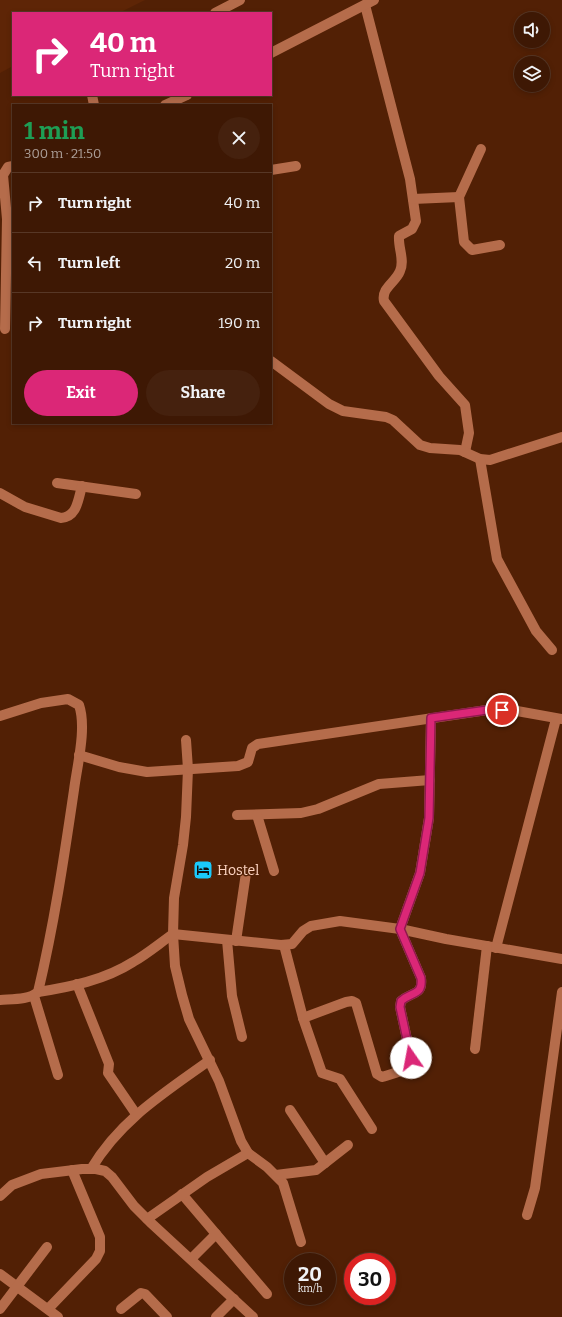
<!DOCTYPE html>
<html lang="en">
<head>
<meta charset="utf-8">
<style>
  :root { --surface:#3e1804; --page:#45210e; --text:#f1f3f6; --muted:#ada09a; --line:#573726; --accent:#db2777 }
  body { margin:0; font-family:Bitter,serif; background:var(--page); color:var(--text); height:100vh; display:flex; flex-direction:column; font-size:15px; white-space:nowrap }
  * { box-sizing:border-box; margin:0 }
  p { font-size:13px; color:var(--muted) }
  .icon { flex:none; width:22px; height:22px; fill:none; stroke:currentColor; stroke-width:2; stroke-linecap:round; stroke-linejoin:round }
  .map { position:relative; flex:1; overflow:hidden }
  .details { position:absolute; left:12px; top:104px; width:260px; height:320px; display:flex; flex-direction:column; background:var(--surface); border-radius:0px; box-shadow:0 2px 6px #0003,0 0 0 1px var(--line) }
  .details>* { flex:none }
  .hud { position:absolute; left:12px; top:12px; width:260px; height:84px; border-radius:0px; box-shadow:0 2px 6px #0003,0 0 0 1px var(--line); background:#db2777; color:#fff; overflow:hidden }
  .controls { position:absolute; left:514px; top:12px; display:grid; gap:8px }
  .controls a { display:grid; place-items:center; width:36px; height:36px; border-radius:50%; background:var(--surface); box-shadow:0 2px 6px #0003,0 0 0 1px var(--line); font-size:20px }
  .speed { position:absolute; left:284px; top:1253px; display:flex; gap:8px; font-size:20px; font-weight:700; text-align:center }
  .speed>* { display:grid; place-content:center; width:52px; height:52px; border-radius:50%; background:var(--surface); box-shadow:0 2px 6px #0003,0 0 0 1px var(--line); line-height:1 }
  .speed small { font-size:10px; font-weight:400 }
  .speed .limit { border:6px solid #d22; background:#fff; color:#111 }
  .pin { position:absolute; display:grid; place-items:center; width:34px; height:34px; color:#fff; margin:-17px; border:2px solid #fff; border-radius:50%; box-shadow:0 1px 4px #0007 }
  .me { position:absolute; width:44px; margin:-22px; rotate:348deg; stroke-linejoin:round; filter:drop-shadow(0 0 3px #0008) }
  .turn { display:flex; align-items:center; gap:14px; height:84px; padding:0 12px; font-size:18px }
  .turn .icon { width:52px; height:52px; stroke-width:2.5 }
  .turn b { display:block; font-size:28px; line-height:34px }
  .round { display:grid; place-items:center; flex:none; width:42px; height:42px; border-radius:21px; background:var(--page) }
  .head { display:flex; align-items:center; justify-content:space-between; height:68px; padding:0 12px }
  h1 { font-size:24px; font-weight:700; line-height:30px; color:#1e9e55 }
  .primary-button { display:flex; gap:8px; margin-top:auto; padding:8px 12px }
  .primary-button a { flex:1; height:46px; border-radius:24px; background:var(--accent); color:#fff; font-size:16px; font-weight:700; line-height:46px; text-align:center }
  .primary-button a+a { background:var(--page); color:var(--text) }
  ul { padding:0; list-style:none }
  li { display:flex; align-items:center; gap:12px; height:60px; padding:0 12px; border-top:1px solid var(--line) }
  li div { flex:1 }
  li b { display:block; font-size:15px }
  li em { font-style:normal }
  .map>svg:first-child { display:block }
  .built { fill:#5e2506 }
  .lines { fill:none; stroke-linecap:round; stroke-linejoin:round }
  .minor { stroke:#b56c4b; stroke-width:10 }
  .route-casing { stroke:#8e194d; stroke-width:10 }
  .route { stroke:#db2777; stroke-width:7 }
  .labels { text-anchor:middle; stroke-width:3; stroke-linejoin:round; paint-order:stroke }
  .poi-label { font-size:14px; fill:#fcd3c1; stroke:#522005; text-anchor:start }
</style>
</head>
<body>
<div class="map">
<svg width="562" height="1317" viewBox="0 0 562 1317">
  <rect width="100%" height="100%" fill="#522005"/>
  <path class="built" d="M0 0H145L119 13H13V66L0 73Z"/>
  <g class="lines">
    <g class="minor">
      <path d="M365 5 410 179 416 221 412 229 399 236C398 248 405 260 400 271 396 282 381 288 384 301L439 376 465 405 469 433 465 452"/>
      <path d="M215 13 240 0"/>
      <path d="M271 53 374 0"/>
      <path d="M92 95 94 105"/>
      <path d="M165 105 187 95"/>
      <path d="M481 149 459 197 464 242 472 250 500 245"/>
      <path d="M271 170 296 166"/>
      <path d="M413 199 459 197"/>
      <path d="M5 329 7 219 3 175 8 167 13 166"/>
      <path d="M271 361 329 404 343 411 386 417 393 420 420 445 430 448 460 450 480 459 490 460 562 437"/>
      <path d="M480 459 497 559 536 631 552 650"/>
      <path d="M57 483 136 494"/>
      <path d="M0 493 25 507 61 518C77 517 78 500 82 486"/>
      <path d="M0 716 41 703 68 699 79 705C87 728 77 766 74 790 64 858 54 925 38 992 29 1000 12 999 0 1000"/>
      <path d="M186 740 188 769 186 817 183 845 174 898 173 934 175 966 182 995 189 1019 219 1081 241 1141 248 1153 267 1167 283 1183 301 1242"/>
      <path d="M79 755 119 767 147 772 238 766 248 762 252 748 258 744 487 710 517 711 562 719"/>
      <path d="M237 815 301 813 318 809 379 784 430 780"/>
      <path d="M257 815 274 871"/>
      <path d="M227 940 232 996 242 1037"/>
      <path d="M236 941 246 873"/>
      <path d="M284 945 303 1018 322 1073 340 1079 372 1129"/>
      <path d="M496 948 556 719"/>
      <path d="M77 984 109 1064 108 1073 136 1114"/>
      <path d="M38 992C70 987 105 980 133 962 147 954 160 943 173 934L281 945 292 944 303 931 311 926 340 921 400 929 446 939 562 959"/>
      <path d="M34 996 58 1075"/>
      <path d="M303 1018 346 1002 352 1001 356 1003 377 1074 382 1077C391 1074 407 1071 412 1062L400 1007 401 1001C412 991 423 996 421 978L400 929 420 873 429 818 431 718"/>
      <path d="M475 1049 487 946"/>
      <path d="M290 1110 325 1163"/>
      <path d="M91 1169C120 1120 164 1093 210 1060"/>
      <path d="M276 1175 316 1170 348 1145"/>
      <path d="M182 1194 267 1294"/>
      <path d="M0 1196 12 1185 41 1174 82 1169H96L105 1171 112 1177 134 1206 150 1222 253 1317"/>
      <path d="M527 1215 535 1188 562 992"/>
      <path d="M147 1219 207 1177 248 1153"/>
      <path d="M191 1259 216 1234"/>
      <path d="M0 1274 58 1317"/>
      <path d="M0 1309 47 1247"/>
      <path d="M48 1309 96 1259 100 1251V1237L72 1170"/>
      <path d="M121 1309 141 1293 145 1294 167 1317"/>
      <path d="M216 1317 234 1299"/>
    </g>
  </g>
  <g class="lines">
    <defs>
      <path id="route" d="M411 1058 400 1007 401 1001C412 991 423 996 421 978L400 929 420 873 429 818 431 718 487 710H502"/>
    </defs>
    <use href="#route" class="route-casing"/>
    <use href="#route" class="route"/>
  </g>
  <defs>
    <symbol id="hotel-square" viewBox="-11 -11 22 22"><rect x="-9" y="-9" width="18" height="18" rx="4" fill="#1acafc" stroke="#522005"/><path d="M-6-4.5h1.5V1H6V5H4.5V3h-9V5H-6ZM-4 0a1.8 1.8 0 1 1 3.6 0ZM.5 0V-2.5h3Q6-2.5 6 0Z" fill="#111"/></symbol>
  </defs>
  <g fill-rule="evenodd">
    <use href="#hotel-square" x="192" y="859" width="22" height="22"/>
  </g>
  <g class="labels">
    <g class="poi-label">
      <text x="217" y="875">Hostel</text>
    </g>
  </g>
</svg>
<div class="controls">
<a><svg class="icon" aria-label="sound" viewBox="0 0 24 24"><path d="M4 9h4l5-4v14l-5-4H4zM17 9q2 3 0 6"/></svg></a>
<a><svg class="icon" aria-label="layers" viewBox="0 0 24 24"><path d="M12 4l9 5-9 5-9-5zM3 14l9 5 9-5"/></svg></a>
</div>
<div class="speed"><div>20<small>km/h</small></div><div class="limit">30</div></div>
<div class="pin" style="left:502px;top:710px;background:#d93025"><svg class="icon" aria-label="arrive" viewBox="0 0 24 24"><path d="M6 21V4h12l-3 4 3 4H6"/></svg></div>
<svg class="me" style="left:411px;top:1058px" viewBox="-20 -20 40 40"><circle r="19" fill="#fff"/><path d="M0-13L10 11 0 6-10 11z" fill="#db2777"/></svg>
<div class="hud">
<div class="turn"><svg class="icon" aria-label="right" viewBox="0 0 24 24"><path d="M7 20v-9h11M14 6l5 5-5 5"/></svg><div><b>40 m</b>Turn right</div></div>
</div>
<section class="details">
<div class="head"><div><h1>1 min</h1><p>300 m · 21:50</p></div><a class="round"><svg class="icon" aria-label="close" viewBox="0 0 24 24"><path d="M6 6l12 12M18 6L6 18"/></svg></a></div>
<ul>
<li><svg class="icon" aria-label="right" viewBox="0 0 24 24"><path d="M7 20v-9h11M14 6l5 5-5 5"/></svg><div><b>Turn right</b></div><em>40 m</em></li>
<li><svg class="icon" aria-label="left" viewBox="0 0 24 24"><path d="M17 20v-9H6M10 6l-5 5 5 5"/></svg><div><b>Turn left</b></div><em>20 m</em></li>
<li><svg class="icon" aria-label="right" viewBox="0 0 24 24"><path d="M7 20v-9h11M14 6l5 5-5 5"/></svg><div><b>Turn right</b></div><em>190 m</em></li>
</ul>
<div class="primary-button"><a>Exit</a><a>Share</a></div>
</section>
</div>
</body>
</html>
